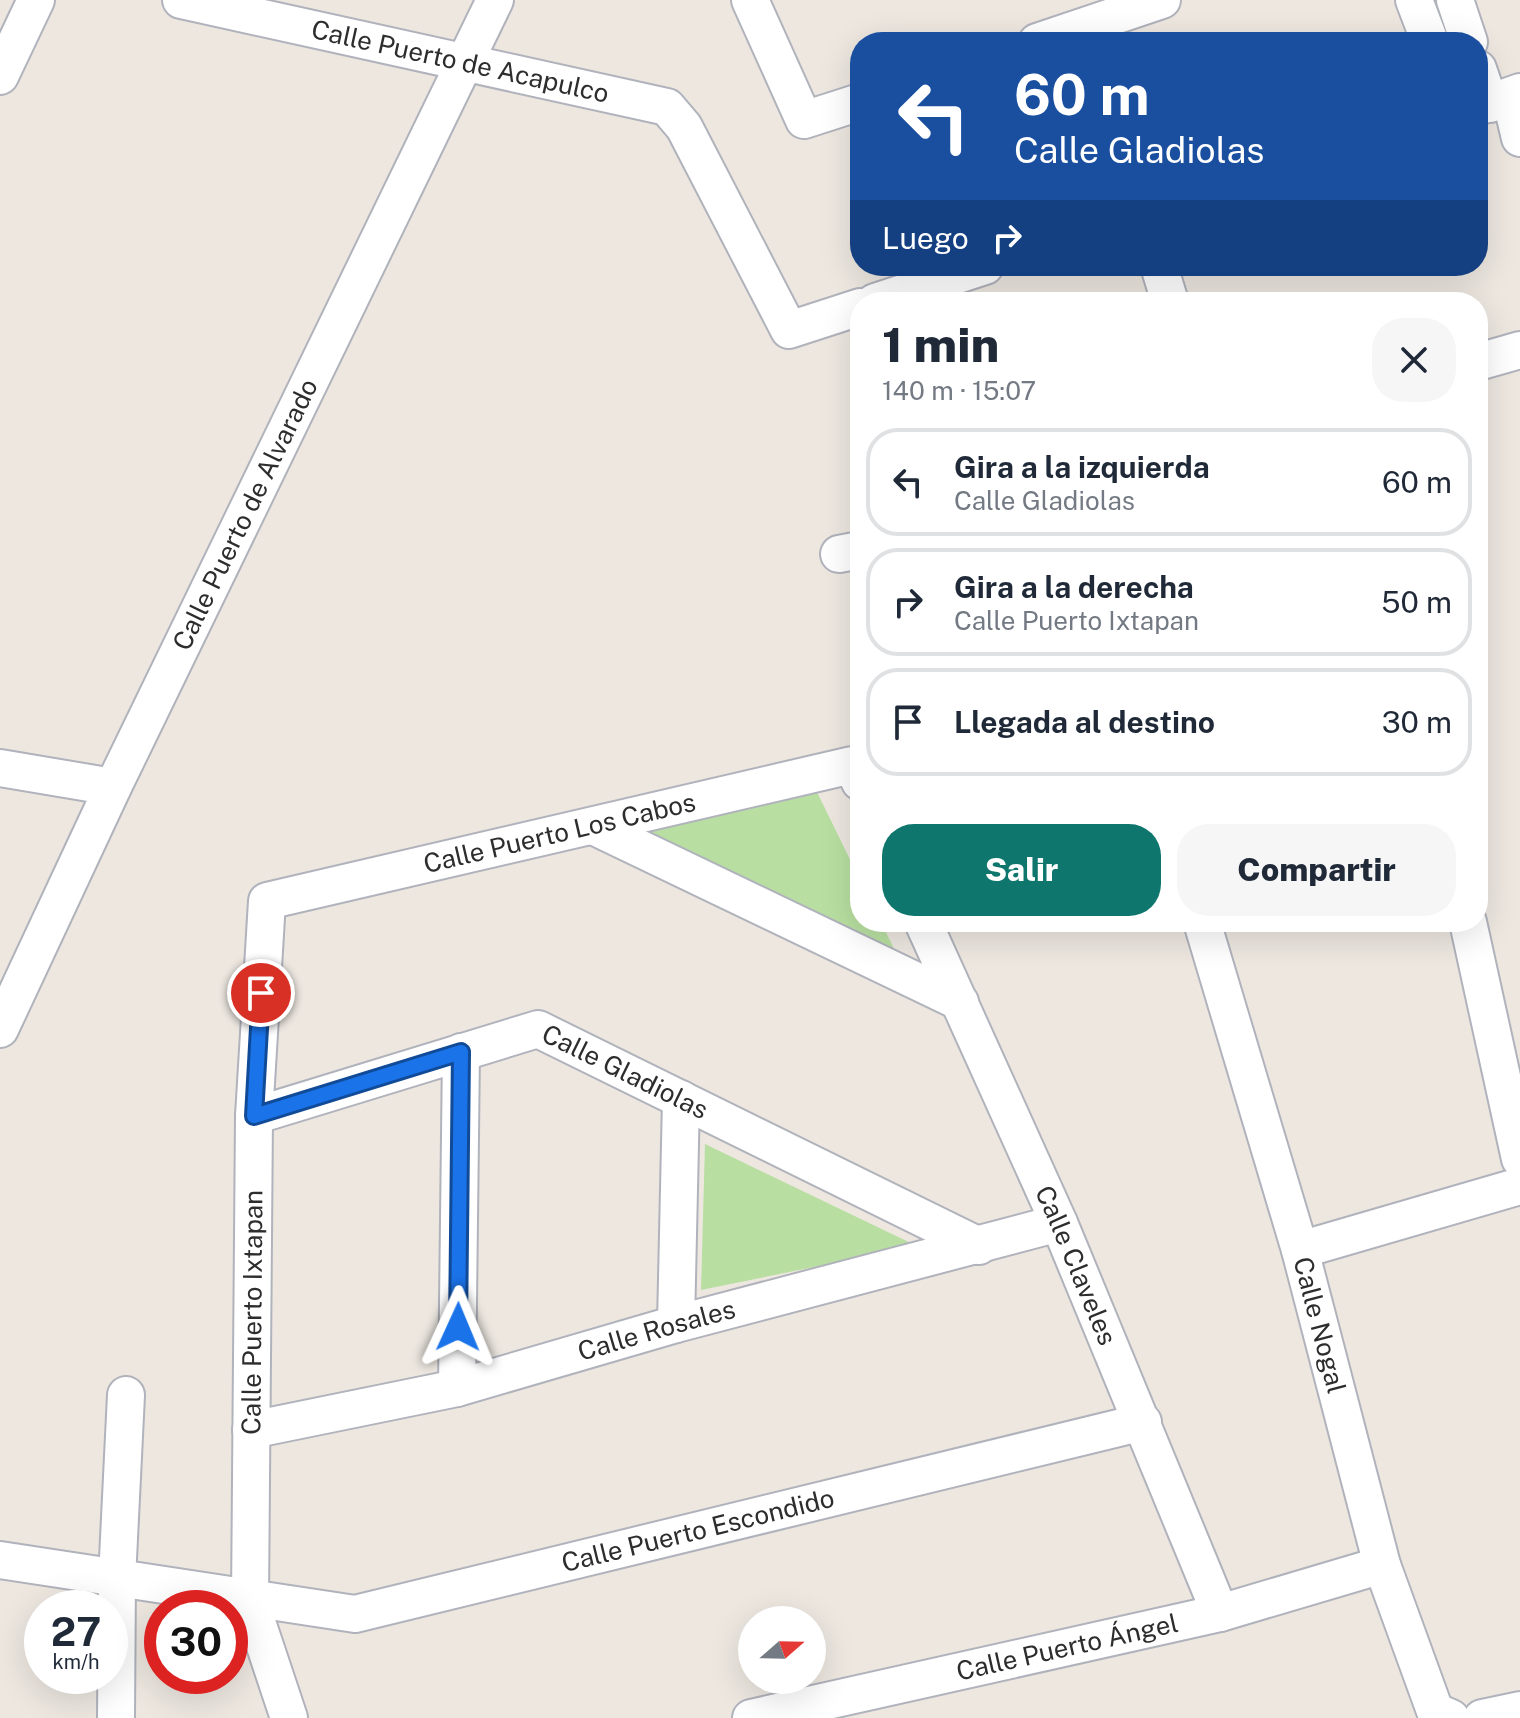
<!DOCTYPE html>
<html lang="es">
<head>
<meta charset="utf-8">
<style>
  :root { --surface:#fff; --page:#f6f6f7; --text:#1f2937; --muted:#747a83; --line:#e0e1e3; --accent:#0f766e }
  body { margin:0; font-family:"Public Sans",sans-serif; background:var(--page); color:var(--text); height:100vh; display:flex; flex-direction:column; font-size:30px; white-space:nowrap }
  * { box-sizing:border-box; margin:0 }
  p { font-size:26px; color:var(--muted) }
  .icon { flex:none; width:44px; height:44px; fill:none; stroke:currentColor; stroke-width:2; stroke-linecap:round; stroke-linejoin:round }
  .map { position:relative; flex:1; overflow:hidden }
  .panel { position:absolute; left:850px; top:292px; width:638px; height:640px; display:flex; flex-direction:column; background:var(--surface); border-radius:32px; box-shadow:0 8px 32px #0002 }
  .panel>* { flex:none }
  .hud { position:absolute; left:850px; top:32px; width:638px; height:244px; border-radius:32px; box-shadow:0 8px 32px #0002; background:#1a4fa0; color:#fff; overflow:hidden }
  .needle { width:52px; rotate:70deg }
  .tools { position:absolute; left:738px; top:1606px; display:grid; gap:16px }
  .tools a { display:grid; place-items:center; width:88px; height:88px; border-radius:50%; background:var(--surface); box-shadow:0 8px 32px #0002; font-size:40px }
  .speed { position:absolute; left:24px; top:1590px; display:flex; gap:16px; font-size:40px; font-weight:700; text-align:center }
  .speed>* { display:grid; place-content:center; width:104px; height:104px; border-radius:50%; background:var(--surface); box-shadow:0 8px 32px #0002; line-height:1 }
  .speed small { font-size:20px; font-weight:400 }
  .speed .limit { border:12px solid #d22; background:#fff; color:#111 }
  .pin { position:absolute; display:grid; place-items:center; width:68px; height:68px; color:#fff; margin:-34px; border:4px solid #fff; border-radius:50%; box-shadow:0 2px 8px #0007 }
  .me { position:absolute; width:88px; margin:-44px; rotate:1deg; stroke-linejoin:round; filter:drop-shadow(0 0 6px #0008) }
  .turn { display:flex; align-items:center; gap:28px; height:168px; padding:0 32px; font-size:36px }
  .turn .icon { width:104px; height:104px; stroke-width:2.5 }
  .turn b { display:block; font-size:56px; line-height:68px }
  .then { display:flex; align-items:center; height:76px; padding:0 32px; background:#0003; gap:16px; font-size:30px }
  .round { display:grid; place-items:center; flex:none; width:84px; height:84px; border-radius:32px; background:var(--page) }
  .summary { display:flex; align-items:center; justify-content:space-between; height:136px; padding:0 32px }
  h1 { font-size:48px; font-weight:800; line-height:60px }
  .primary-button { display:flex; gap:16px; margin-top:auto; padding:16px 32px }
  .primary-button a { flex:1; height:92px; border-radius:32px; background:var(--accent); color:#fff; font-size:32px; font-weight:800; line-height:92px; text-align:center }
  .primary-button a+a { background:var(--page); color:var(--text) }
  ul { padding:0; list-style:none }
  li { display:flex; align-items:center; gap:24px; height:108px; margin:0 16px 12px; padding:0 16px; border:4px solid var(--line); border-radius:32px }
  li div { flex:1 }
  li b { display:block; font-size:30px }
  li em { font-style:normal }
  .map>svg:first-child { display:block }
  .green { fill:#b8dfa1 }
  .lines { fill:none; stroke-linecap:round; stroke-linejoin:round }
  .street-casing { stroke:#b0b3bc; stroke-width:40 }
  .street { stroke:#fff; stroke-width:36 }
  .route-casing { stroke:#114b97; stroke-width:20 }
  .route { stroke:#1a73e8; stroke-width:14 }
  .labels { text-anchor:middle; stroke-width:8; stroke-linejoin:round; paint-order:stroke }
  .street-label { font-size:26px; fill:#2d2d2d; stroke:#fff }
</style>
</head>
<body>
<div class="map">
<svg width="1520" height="1718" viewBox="0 0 1520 1718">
  <rect width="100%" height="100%" fill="#ede7e0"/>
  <g class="green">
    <path d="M816 790 860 880V922H881L900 961 624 830Z"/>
    <path d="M705 1144 917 1246 701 1290Z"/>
  </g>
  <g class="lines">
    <defs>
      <g id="street">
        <path id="s1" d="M181 0 667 107 684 127 789 330 860 307"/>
        <path d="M750 0 804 120 860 102"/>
        <path d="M1414 0 1430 42"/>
        <path d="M1455 0 1469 42"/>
        <path d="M1037 42 1162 0"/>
        <path d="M1478 69 1490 104"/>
        <path d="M0 76 36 0"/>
        <path d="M1510 96 1520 138"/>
        <path d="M1478 107 1520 92"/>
        <path d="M1159 266 1170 302"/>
        <path d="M875 302 985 266"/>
        <path d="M1478 362 1520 350"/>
        <path d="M839 554 860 550"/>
        <path d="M0 768 113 787"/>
        <path d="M593 826 960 1002"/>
        <path id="s2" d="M923 922 1059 1223 1220 1613"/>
        <path id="s3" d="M1202 922 1300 1250 1382 1565 1435 1711 1451 1718"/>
        <path d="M1468 922 1520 1159"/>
        <path id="s4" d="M0 1029 113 787 495 0"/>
        <path id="s5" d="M254 1116 538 1029 979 1246"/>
        <path d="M1300 1250 1520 1186"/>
        <path d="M676 1324 681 1099"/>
        <path d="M457 1388 461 1052"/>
        <path id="s6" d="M251 1430 457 1388 676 1324 1059 1223"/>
        <path id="s7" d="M0 1560 355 1614 1143 1422"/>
        <path d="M116 1718 117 1579 126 1395"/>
        <path id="s8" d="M289 1718 250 1601 254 1116 267 901 852 765 860 782"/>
        <path id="s9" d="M751 1718 1220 1613 1382 1565"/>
        <path d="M1482 1718 1520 1710"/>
      </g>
    </defs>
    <use href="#street" class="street-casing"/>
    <use href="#street" class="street"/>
  </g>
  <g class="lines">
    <defs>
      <path id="route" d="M261 993 254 1116 461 1052 458 1327"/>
    </defs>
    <use href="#route" class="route-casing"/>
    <use href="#route" class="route"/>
  </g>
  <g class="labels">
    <g class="street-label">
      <text dy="9" stroke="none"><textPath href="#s1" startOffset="286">Calle Puerto de Acapulco</textPath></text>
      <text dy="9" stroke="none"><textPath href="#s4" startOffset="570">Calle Puerto de Alvarado</textPath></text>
      <text dy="9" stroke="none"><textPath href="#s8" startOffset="1124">Calle Puerto Los Cabos</textPath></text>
      <text dy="9" stroke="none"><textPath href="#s5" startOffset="394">Calle Gladiolas</textPath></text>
      <text dy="9" stroke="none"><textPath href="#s2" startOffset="376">Calle Claveles</textPath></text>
      <text dy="9" stroke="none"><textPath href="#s8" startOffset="412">Calle Puerto Ixtapan</textPath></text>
      <text dy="9" stroke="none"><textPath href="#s3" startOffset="420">Calle Nogal</textPath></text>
      <text dy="9" stroke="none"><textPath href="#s6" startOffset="418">Calle Rosales</textPath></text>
      <text dy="9" stroke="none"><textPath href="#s7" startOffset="712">Calle Puerto Escondido</textPath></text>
      <text dy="9" stroke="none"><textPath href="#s9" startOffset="324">Calle Puerto Ángel</textPath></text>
    </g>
  </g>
</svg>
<div class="tools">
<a><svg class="needle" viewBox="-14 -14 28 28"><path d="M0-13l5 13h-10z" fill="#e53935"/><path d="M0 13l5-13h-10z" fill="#747a83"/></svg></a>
</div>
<div class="speed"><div>27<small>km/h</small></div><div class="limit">30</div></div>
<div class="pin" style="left:261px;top:993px;background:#d93025"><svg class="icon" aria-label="arrive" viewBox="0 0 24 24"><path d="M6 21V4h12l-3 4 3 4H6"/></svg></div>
<svg class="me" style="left:458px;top:1327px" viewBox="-20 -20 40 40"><path d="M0-17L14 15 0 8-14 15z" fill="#1a73e8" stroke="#fff" stroke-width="4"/></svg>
<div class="hud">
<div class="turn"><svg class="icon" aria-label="left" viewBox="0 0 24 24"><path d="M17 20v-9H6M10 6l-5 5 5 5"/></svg><div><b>60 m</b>Calle Gladiolas</div></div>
<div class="then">Luego<svg class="icon" aria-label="right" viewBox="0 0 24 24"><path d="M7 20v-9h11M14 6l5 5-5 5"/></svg></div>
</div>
<section class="panel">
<div class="summary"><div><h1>1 min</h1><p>140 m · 15:07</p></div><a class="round"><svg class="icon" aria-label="close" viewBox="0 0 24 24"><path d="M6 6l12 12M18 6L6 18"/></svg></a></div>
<ul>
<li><svg class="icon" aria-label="left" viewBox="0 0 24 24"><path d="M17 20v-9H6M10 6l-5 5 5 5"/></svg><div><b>Gira a la izquierda</b><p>Calle Gladiolas</p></div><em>60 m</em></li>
<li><svg class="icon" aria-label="right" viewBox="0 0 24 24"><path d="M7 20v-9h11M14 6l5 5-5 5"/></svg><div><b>Gira a la derecha</b><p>Calle Puerto Ixtapan</p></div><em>50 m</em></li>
<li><svg class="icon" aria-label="arrive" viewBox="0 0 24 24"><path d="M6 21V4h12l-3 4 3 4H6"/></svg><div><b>Llegada al destino</b></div><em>30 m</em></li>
</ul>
<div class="primary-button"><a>Salir</a><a>Compartir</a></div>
</section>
</div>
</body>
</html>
